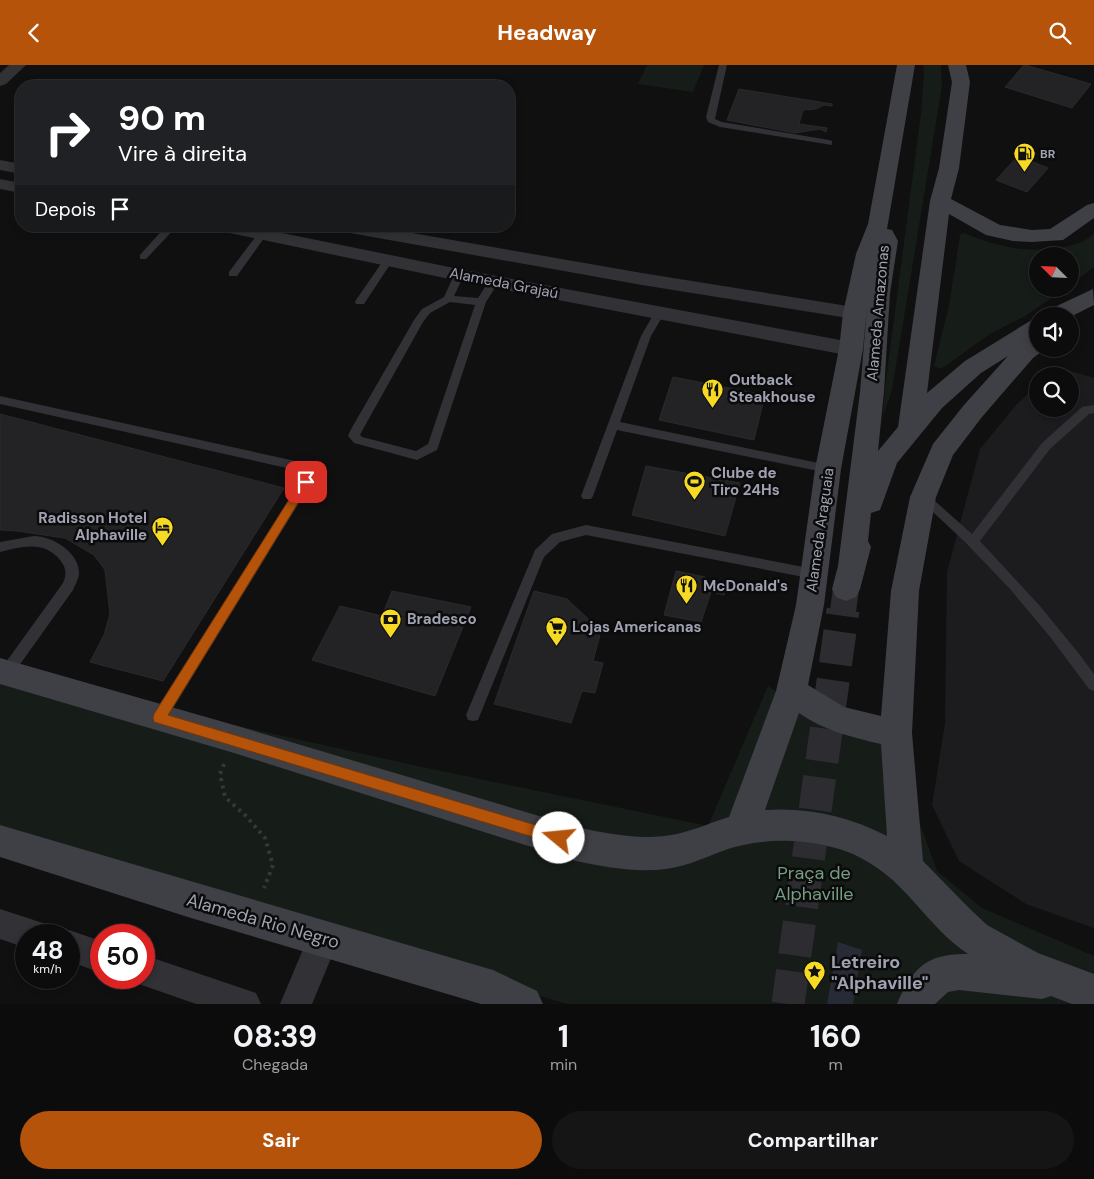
<!DOCTYPE html>
<html lang="pt">
<head>
<meta charset="utf-8">
<style>
  :root { --surface:#0c0c0d; --page:#151516; --text:#f1f3f6; --muted:#9a9b9d; --line:#2c2c2e; --accent:#b45309 }
  body { margin:0; font-family:"DM Sans",sans-serif; background:var(--page); color:var(--text); height:100vh; display:flex; flex-direction:column; font-size:19px; white-space:nowrap }
  * { box-sizing:border-box; margin:0 }
  p { font-size:16px; color:var(--muted) }
  .icon { flex:none; width:28px; height:28px; fill:none; stroke:currentColor; stroke-width:2; stroke-linecap:round; stroke-linejoin:round }
  .map { position:relative; height:939px; overflow:hidden }
  .panel { display:flex; flex-direction:column; background:var(--surface); flex:1 }
  .panel>* { flex:none }
  .banner { position:absolute; left:15px; top:15px; width:500px; height:152px; border-radius:20px; box-shadow:0 2px 8px #0003,0 0 0 1px var(--line); background:#202124; color:#fff; overflow:hidden }
  .needle { width:32px; rotate:294deg }
  .buttons { position:absolute; left:1029px; top:182px; display:grid; gap:10px }
  .buttons a { display:grid; place-items:center; width:50px; height:50px; border-radius:50%; background:var(--surface); box-shadow:0 2px 8px #0003,0 0 0 1px var(--line); font-size:25px }
  .speed { position:absolute; left:15px; top:859px; display:flex; gap:10px; font-size:25px; font-weight:700; text-align:center }
  .speed>* { display:grid; place-content:center; width:65px; height:65px; border-radius:50%; background:var(--surface); box-shadow:0 2px 8px #0003,0 0 0 1px var(--line); line-height:1 }
  .speed small { font-size:12px; font-weight:400 }
  .speed .limit { border:8px solid #d22; background:#fff; color:#111 }
  .pin { position:absolute; display:grid; place-items:center; width:42px; height:42px; color:#fff; margin:-21px; border-radius:10px; box-shadow:0 2px 8px #0006 }
  .me { position:absolute; width:55px; margin:-28px; rotate:287deg; stroke-linejoin:round; filter:drop-shadow(0 0 4px #0008) }
  .turn { display:flex; align-items:center; gap:18px; height:105px; padding:0 20px; font-size:22px }
  .turn .icon { width:65px; height:65px; stroke-width:2.5 }
  .turn b { display:block; font-size:35px; line-height:42px }
  .then { display:flex; align-items:center; height:48px; padding:0 20px; background:#0003; gap:10px; font-size:19px }
  .eta { display:flex; justify-content:space-evenly; align-items:center; height:85px; text-align:center }
  .eta b { font-size:30px; font-weight:700; line-height:35px }
  .action { display:flex; gap:10px; margin-top:auto; padding:10px 20px }
  .action a { flex:1; height:58px; border-radius:30px; background:var(--accent); color:#fff; font-size:20px; font-weight:700; line-height:58px; text-align:center }
  .action a+a { background:var(--page); color:var(--text) }
  header { display:flex; justify-content:space-between; align-items:center; height:65px; padding:0 20px; background:var(--accent); color:#fff; font-size:22px; font-weight:700 }
  .map>svg:first-child { display:block }
  .built { fill:#1c1c1e }
  .green { fill:#161c18 }
  .water { fill:#262b35 }
  .building { fill:#232325; stroke:#2a2a2d }
  .lines { fill:none; stroke-linecap:round; stroke-linejoin:round }
  .secondary-tunnel-far1 { stroke:#2d2d31; stroke-width:26; stroke-dasharray:26 13; stroke-linecap:butt }
  .secondary-tunnel { stroke:#2d2d31; stroke-width:33; stroke-dasharray:33 16; stroke-linecap:butt }
  .path { stroke:#37373d; stroke-width:4; stroke-dasharray:3 4.5; stroke-linecap:butt }
  .service { fill:#313136; fill-rule:evenodd }
  .minor { fill:#313136; fill-rule:evenodd }
  .secondary { fill:#3f3f46; fill-rule:evenodd }
  .route { fill:#b45309; stroke:#753606 }
  .labels { text-anchor:middle; stroke-width:5; stroke-linejoin:round; paint-order:stroke }
  .far-poi-label { font-size:12px; font-weight:bold; fill:#a0a2b2; stroke:#0b0b0c; text-anchor:start }
  .street-label { font-size:15px; fill:#a0a2b2; stroke:#0b0b0c }
  .poi-label { font-size:15px; font-weight:bold; fill:#a0a2b2; stroke:#0b0b0c; text-anchor:start }
  .near-park-label { font-size:18px; fill:#769e81; stroke:#0b0b0c }
  .near-street-label { font-size:18px; fill:#a0a2b2; stroke:#0b0b0c }
  .near-poi-label { font-size:18px; font-weight:bold; fill:#a0a2b2; stroke:#0b0b0c; text-anchor:start }
</style>
</head>
<body>
<header><svg class="icon" aria-label="back" viewBox="0 0 24 24"><path d="M15 5l-7 7 7 7"/></svg>Headway<svg class="icon" aria-label="search" viewBox="0 0 24 24"><circle cx="10" cy="10" r="6"/><path d="M15 15l6 6"/></svg></header>
<div class="map">
<svg width="1094" height="939" viewBox="0 0 1094 939">
  <rect width="100%" height="100%" fill="#101011"/>
  <path class="built" d="M1058 302 1094 313V863L1026 839 959 796 932 740 945 658 947 507 980 384 1016 340 1037 320 1038 344H1070V311H1048Z"/>
  <g class="green">
    <path d="M647 0H704L693 27 638 19Z"/>
    <path d="M923 0H941L942 21 892 325 883 351 885 323 921 48 924 9Z"/>
    <path d="M964 168C994 180 1021 188 1055 183 1071 181 1081 179 1094 169V202L1070 220V191H1038V224H1064L1027 250 990 269 941 304 934 301 949 241 960 170Z"/>
    <path d="M0 608 427 703 708 761 768 621 822 656 887 667 937 806 982 843 1094 891V939H567L0 773Z"/>
  </g>
  <path class="water" d="M838 877 862 885 853 939H827Z"/>
  <g class="building">
    <path d="M1024 0H1025L1091 19 1072 43 1005 22Z"/>
    <path d="M739 24 832 39V41L824 40 816 44 803 45 799 59 827 63 826 67 820 64 795 68 727 55Z"/>
    <path d="M1018 91 1048 103 1027 127 996 115Z"/>
    <path d="M673 312 765 330 754 375 659 355Z"/>
    <path d="M0 349 284 423 163 616 90 597 104 570 110 549 105 505 94 490 65 473 17 466 0 465Z"/>
    <path d="M646 401 740 418 725 471 632 450Z"/>
    <path d="M676 506 705 512 710 516 727 517 724 530 711 527 701 557 664 550Z"/>
    <path d="M392 526 471 542 435 631 312 595 340 541 382 551Z"/>
    <path d="M534 526 567 534 601 566 593 596 603 598 595 628 582 626 571 658 494 639Z"/>
  </g>
  <g class="lines">
    <path class="secondary-tunnel-far1" d="M843 546 846 524"/>
    <path class="secondary-tunnel" d="M788 939 843 545"/>
    <path class="path" d="M224 699 220 709 225 732 246 751 265 773 273 800 264 823"/>
    <g class="service">
      <path d="M719 0H727L715 54 722 57 829 75 832 76V80L720 62 708 57 706 52Z"/>
      <path d="M166 161H177L146 194H140V190Z"/>
      <path d="M262 166 267 169 237 211H229V207L259 167Z"/>
      <path d="M388 192 393 195 364 239H356L355 237 356 235 385 193Z"/>
      <path d="M459 207 464 210 454 231 478 233 491 213H499L500 215 486 237 437 385 417 395 354 378 348 371 350 366 414 255 422 244 444 232 454 210ZM450 237 475 240 428 379 416 386 362 372 360 370 362 366 423 257 430 248Z"/>
      <path d="M660 244 665 247 651 271 620 357 828 400 834 404 832 407 828 408 617 365 593 431 591 434H583L581 431 641 271 656 245Z"/>
      <path d="M0 331 300 397 304 398 312 409 310 420 164 658 159 659 154 658 152 653 154 648 300 417V410L296 405 0 339Z"/>
      <path d="M1094 340V348L1089 349 1050 384 980 476 1040 541 1080 590 1094 609V626L1089 624 1051 573 1010 524 966 478 917 432 919 429H927L972 469 1042 378 1082 342Z"/>
      <path d="M586 460 814 504 819 505 820 509 819 513 814 514 586 470 560 477 544 492 478 655 473 656 468 655 466 650 535 485 552 469Z"/>
      <path d="M34 471C52 471 81 488 79 510 78 515 75 520 73 525L11 612 6 614 0 610 1 604 63 518C67 509 66 502 60 495 43 475 22 482 0 487V477Z"/>
    </g>
    <g class="minor">
      <path d="M9 0H26L6 19 0 21V8Z"/>
      <path d="M0 95 21 99V109L0 105Z"/>
      <path d="M0 114 21 118V128L0 124Z"/>
      <path d="M211 161H248L459 204 851 277 858 279 861 284 858 289 851 291 459 216 220 166 214 165Z"/>
      <path d="M330 161H372L642 208 854 242 861 243 864 248 861 253 854 254 642 220 339 166 333 165Z"/>
      <path d="M0 844 46 859 50 870H26V883L0 874Z"/>
      <path d="M323 858 334 863 339 874 312 939H280L312 863Z"/>
      <path d="M69 865 101 876V908L69 896V870H58Z"/>
      <path d="M144 890 256 928 261 939H196L133 917 131 912H144Z"/>
    </g>
    <g class="secondary">
      <path d="M897 0H915L887 164 892 165 898 176 890 228 884 327 878 386 898 362 930 136 939 103 952 17 948 0H966L970 17 959 103 951 134 1000 160 1032 165 1050 164 1087 140 1094 138V153L1063 175 1032 177 1013 176 986 170 949 149 927 328 965 296 1030 256 1038 253V284H1045L1033 293 982 352 953 390 936 432 919 526 912 668 923 796 968 842 987 860 1038 888 1094 909V939H1072L1051 931 1042 934 959 925 948 927 935 939H897C912 903 927 888 968 889 926 861 909 818 861 793 824 774 771 771 731 783 710 790 689 801 666 804 636 808 606 802 576 796L234 688 0 619V593L234 660 576 762C609 769 643 776 677 769 695 765 712 757 729 752L776 626 796 540 815 404 839 284 843 248 856 189 868 159ZM867 242 860 327 838 501 832 524 836 532 846 536 856 532 860 524 871 482 868 476 871 448 880 445 897 398 942 343 981 308 1008 291 964 340 933 379 910 432 891 526 881 651 844 642 808 620 824 540 841 404 863 284ZM799 648C825 666 851 672 881 679L887 771C849 751 807 742 765 745Z"/>
      <path d="M1093 224 1094 240 1070 252 1043 251 1046 246Z"/>
      <path d="M0 760 493 905 537 926 543 939H481L191 853 0 792Z"/>
    </g>
  </g>
  <path class="route" d="M306 413 309 414 311 417 309 420 168 650 559 767 564 769 566 773 564 778 559 780 154 657 153 653 154 649 302 414Z"/>
  <defs>
    <symbol id="fuel-pin" viewBox="-11 -11 22 30"><path d="M0 17L-7.5 6A9.5 9.5 0 1 1 7.5 6Z" fill="#f6da23" stroke="#0b0b0c"/><path d="M-5.5-6h7V0h2V4h1.3V-2.5L3-4.5l.8-.8L6-3V5H2.5V1h-1V6h-7ZM-4.2-4.7v3.2H.2V-4.7Z" fill="#111"/></symbol>
    <symbol id="restaurant-pin" viewBox="-11 -11 22 30"><path d="M0 17L-7.5 6A9.5 9.5 0 1 1 7.5 6Z" fill="#f6da23" stroke="#0b0b0c"/><path d="M-5-6h1v4h1v-4h1v4h1v-4h1v5L-1.5 .5V6h-2V.5L-5-1ZM5-6V6H3V1.5H1.5Q1.5-4 5-6Z" fill="#111"/></symbol>
    <symbol id="stadium-pin" viewBox="-11 -11 22 30"><path d="M0 17L-7.5 6A9.5 9.5 0 1 1 7.5 6Z" fill="#f6da23" stroke="#0b0b0c"/><path d="M0-5a6.5 5 0 1 0 0 10a6.5 5 0 1 0 0-10ZM-3.5-1.8h7v3.6h-7Z" fill="#111"/></symbol>
    <symbol id="hotel-pin" viewBox="-11 -11 22 30"><path d="M0 17L-7.5 6A9.5 9.5 0 1 1 7.5 6Z" fill="#f6da23" stroke="#0b0b0c"/><path d="M-6-4.5h1.5V1H6V5H4.5V3h-9V5H-6ZM-4 0a1.8 1.8 0 1 1 3.6 0ZM.5 0V-2.5h3Q6-2.5 6 0Z" fill="#111"/></symbol>
    <symbol id="bank-pin" viewBox="-11 -11 22 30"><path d="M0 17L-7.5 6A9.5 9.5 0 1 1 7.5 6Z" fill="#f6da23" stroke="#0b0b0c"/><path d="M-6-4H6V4H-6ZM0-2.3a2.3 2.3 0 1 0 0 4.6a2.3 2.3 0 1 0 0-4.6Z" fill="#111"/></symbol>
    <symbol id="supermarket-pin" viewBox="-11 -11 22 30"><path d="M0 17L-7.5 6A9.5 9.5 0 1 1 7.5 6Z" fill="#f6da23" stroke="#0b0b0c"/><path d="M-6-5.5h2.5l.6 2H6L4.5 2H-2.5L-4.4-4H-6ZM-1.5 3.2a1.3 1.3 0 1 0 .1 0ZM3 3.2a1.3 1.3 0 1 0 .1 0Z" fill="#111"/></symbol>
    <symbol id="sight-pin" viewBox="-11 -11 22 30"><path d="M0 17L-7.5 6A9.5 9.5 0 1 1 7.5 6Z" fill="#f6da23" stroke="#0b0b0c"/><path d="M0-6L1.8-2.2L6-1.7L2.9 1.2L3.7 5.4L0 3.3L-3.7 5.4L-2.9 1.2L-6-1.7L-1.8-2.2Z" fill="#111"/></symbol>
  </defs>
  <g fill-rule="evenodd">
    <use href="#fuel-pin" x="1012" y="76" width="25" height="34"/>
    <use href="#restaurant-pin" x="700" y="312" width="25" height="34"/>
    <use href="#stadium-pin" x="682" y="404" width="25" height="34"/>
    <use href="#hotel-pin" x="150" y="450" width="25" height="34"/>
    <use href="#restaurant-pin" x="674" y="508" width="25" height="34"/>
    <use href="#bank-pin" x="378" y="542" width="25" height="34"/>
    <use href="#supermarket-pin" x="544" y="550" width="25" height="34"/>
    <use href="#sight-pin" x="802" y="894" width="25" height="34"/>
  </g>
  <g class="labels">
    <g class="far-poi-label">
      <text x="1040" y="93">BR</text>
    </g>
    <g class="street-label">
      <text transform="translate(504 218) rotate(11)" y="5">Alameda Grajaú</text>
      <text transform="translate(878 248) rotate(-85)" y="5">Alameda Amazonas</text>
      <text transform="translate(820 465) rotate(-82)" y="5">Alameda Araguaia</text>
    </g>
    <g class="poi-label">
      <text x="729" y="320">Outback<tspan x="729" dy="17">Steakhouse</tspan></text>
      <text x="711" y="413">Clube de<tspan x="711" dy="17">Tiro 24Hs</tspan></text>
      <text x="147" y="458" text-anchor="end">Radisson Hotel<tspan x="147" dy="17">Alphaville</tspan></text>
      <text x="703" y="526">McDonald's</text>
      <text x="407" y="559">Bradesco</text>
      <text x="572" y="567">Lojas Americanas</text>
    </g>
    <g class="near-park-label">
      <text x="814" y="814">Praça de<tspan x="814" dy="21">Alphaville</tspan></text>
    </g>
    <g class="near-street-label">
      <text transform="translate(263 856) rotate(16)" y="6">Alameda Rio Negro</text>
    </g>
    <g class="near-poi-label">
      <text x="831" y="903">Letreiro<tspan x="831" dy="21">"Alphaville"</tspan></text>
    </g>
  </g>
</svg>
<div class="buttons">
<a><svg class="needle" viewBox="-14 -14 28 28"><path d="M0-13l5 13h-10z" fill="#e53935"/><path d="M0 13l5-13h-10z" fill="#9a9b9d"/></svg></a>
<a><svg class="icon" aria-label="sound" viewBox="0 0 24 24"><path d="M4 9h4l5-4v14l-5-4H4zM17 9q2 3 0 6"/></svg></a>
<a><svg class="icon" aria-label="search" viewBox="0 0 24 24"><circle cx="10" cy="10" r="6"/><path d="M15 15l6 6"/></svg></a>
</div>
<div class="speed"><div>48<small>km/h</small></div><div class="limit">50</div></div>
<div class="pin" style="left:306px;top:417px;background:#d93025"><svg class="icon" aria-label="arrive" viewBox="0 0 24 24"><path d="M6 21V4h12l-3 4 3 4H6"/></svg></div>
<svg class="me" style="left:559px;top:773px" viewBox="-20 -20 40 40"><circle r="19" fill="#fff"/><path d="M0-13L10 11 0 6-10 11z" fill="#b45309"/></svg>
<div class="banner">
<div class="turn"><svg class="icon" aria-label="right" viewBox="0 0 24 24"><path d="M7 20v-9h11M14 6l5 5-5 5"/></svg><div><b>90 m</b>Vire à direita</div></div>
<div class="then">Depois<svg class="icon" aria-label="arrive" viewBox="0 0 24 24"><path d="M6 21V4h12l-3 4 3 4H6"/></svg></div>
</div>
</div>
<section class="panel">
<div class="eta">
<div><b>08:39</b><p>Chegada</p></div>
<div><b>1</b><p>min</p></div>
<div><b>160</b><p>m</p></div>
</div>
<div class="action"><a>Sair</a><a>Compartilhar</a></div>
</section>
</body>
</html>
